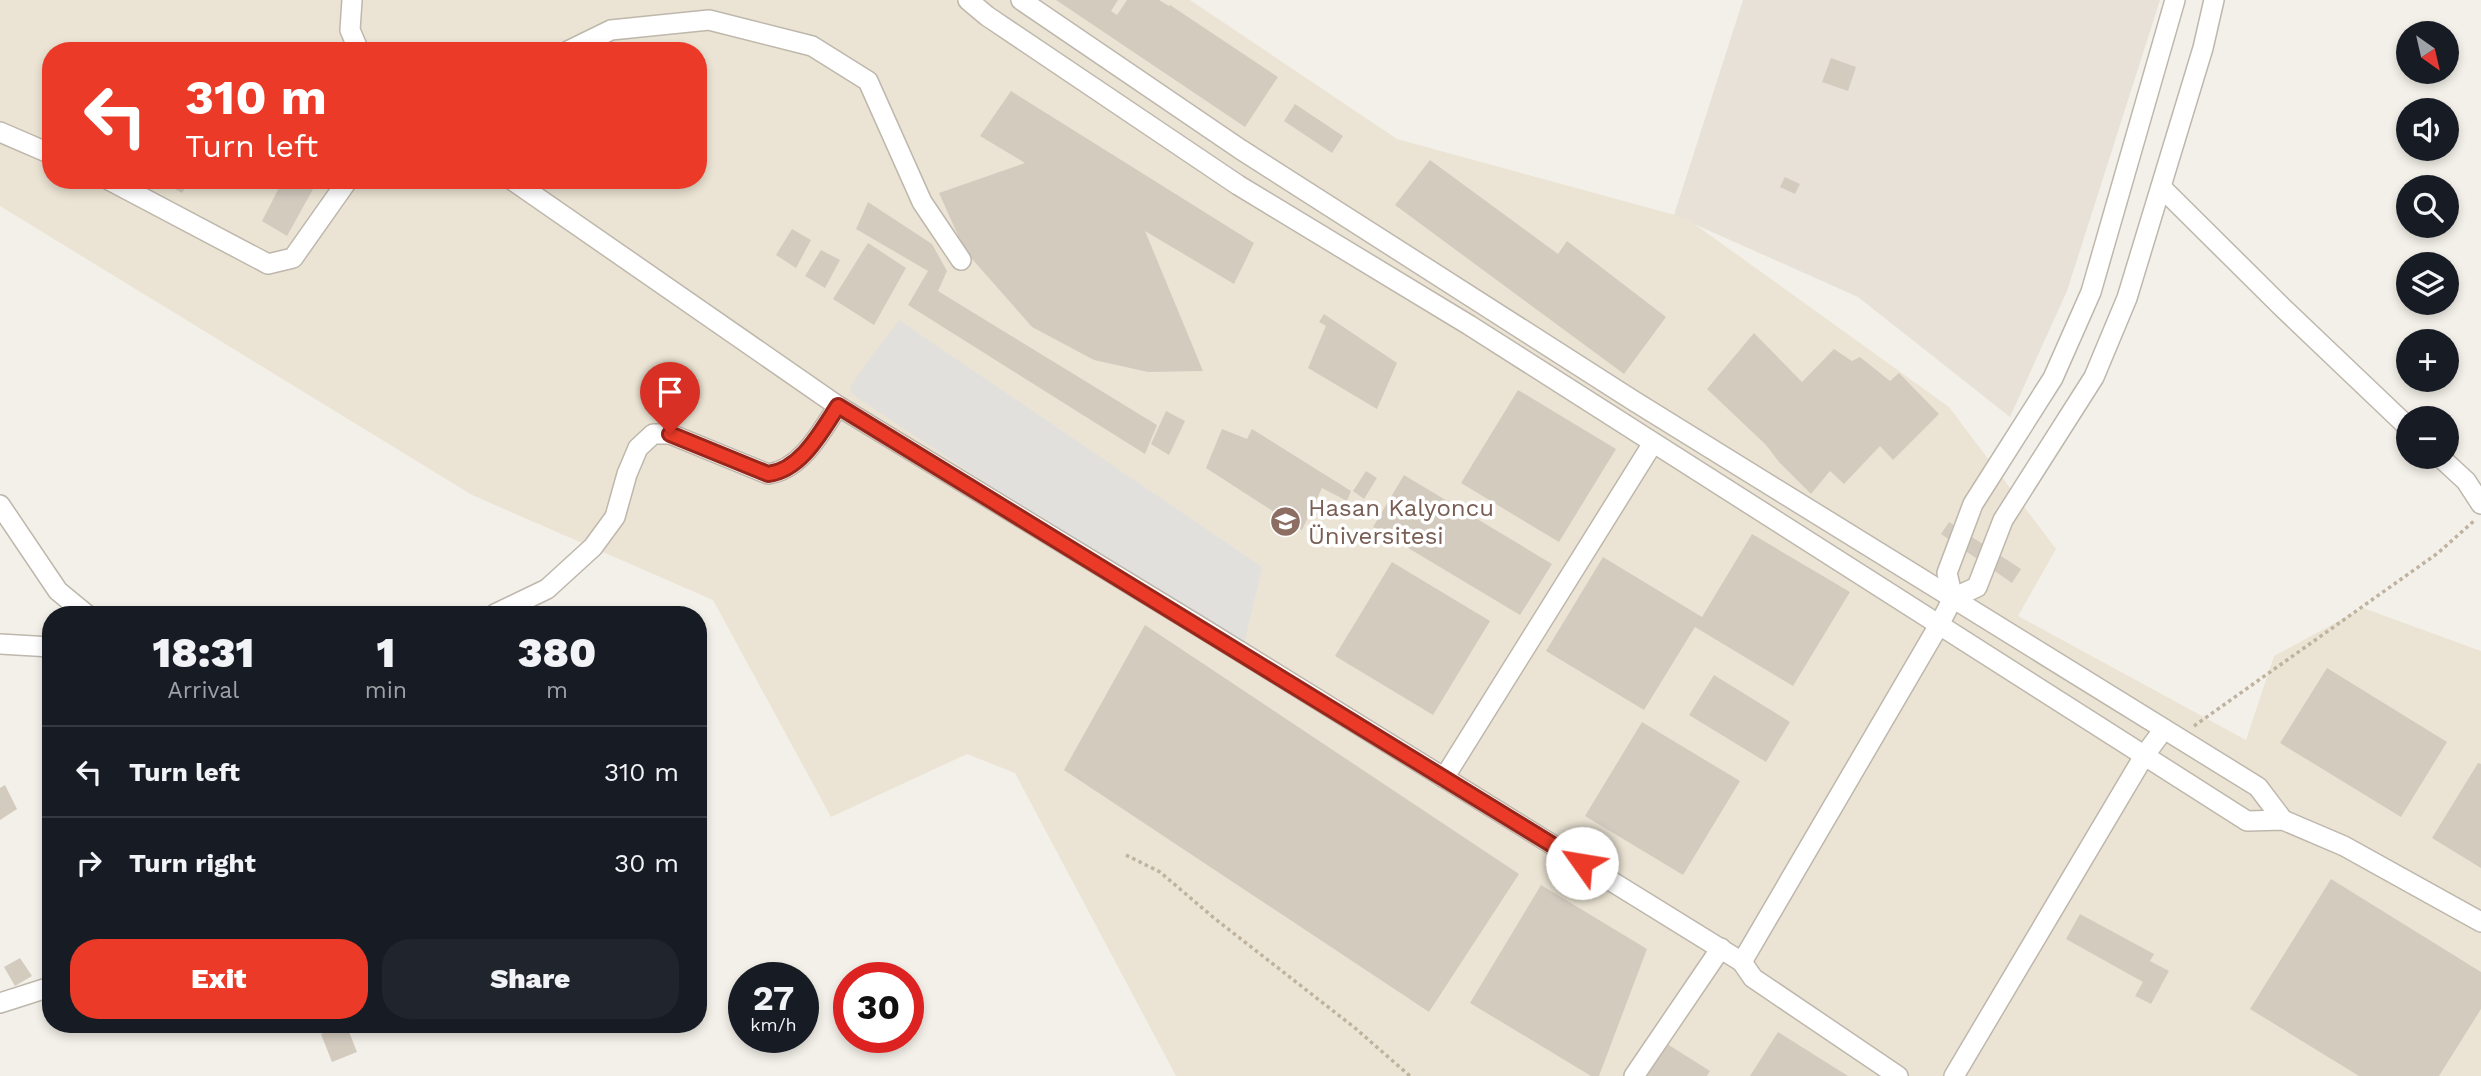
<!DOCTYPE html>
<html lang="en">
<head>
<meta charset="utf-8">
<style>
  :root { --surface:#171b24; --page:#20242c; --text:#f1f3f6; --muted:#9ea1a6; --line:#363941; --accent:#eb3b28 }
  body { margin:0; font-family:"Work Sans",sans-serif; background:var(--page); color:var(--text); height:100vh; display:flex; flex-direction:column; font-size:26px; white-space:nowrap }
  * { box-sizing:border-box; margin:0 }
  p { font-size:23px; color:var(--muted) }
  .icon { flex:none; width:38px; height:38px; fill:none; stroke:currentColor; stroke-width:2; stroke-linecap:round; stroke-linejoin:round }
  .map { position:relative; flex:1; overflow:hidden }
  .drawer { position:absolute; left:42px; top:606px; width:665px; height:427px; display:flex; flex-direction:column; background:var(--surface); border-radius:28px; box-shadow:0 4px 10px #0003 }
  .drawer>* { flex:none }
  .guide { position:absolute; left:42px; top:42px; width:665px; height:147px; border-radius:28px; box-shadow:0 4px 10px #0003; background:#eb3b28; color:#fff; overflow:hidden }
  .needle { width:46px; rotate:146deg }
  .controls { position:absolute; left:2396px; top:21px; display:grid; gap:14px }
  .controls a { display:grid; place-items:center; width:63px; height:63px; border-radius:50%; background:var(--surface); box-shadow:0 4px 10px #0003; font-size:35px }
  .speed { position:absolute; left:728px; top:962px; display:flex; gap:14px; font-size:35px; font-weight:700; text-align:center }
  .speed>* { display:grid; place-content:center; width:91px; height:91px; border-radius:50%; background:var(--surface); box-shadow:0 4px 10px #0003; line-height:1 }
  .speed small { font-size:18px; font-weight:400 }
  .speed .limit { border:10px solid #d22; background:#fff; color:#111 }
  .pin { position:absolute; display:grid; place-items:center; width:60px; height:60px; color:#fff; margin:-72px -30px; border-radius:50% 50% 50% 0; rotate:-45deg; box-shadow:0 0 7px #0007 }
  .pin .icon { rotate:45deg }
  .me { position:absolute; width:77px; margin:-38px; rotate:302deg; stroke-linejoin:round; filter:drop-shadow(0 0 5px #0008) }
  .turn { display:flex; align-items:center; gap:24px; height:147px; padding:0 28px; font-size:32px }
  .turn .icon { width:91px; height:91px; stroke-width:2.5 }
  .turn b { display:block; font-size:49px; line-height:60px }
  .eta { display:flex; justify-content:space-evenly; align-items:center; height:119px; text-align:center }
  .eta b { font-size:42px; font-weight:800; line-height:49px }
  .primary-button { display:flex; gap:14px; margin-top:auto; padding:14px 28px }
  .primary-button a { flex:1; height:80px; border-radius:28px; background:var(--accent); color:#fff; font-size:28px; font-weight:800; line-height:80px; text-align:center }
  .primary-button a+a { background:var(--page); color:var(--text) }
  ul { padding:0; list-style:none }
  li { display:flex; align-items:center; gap:21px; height:91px; padding:0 28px; border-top:2px solid var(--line) }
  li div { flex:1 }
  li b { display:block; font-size:26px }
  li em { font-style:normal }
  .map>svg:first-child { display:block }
  .residential { fill:#e7e1d7 }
  .education { fill:#ebe4d4; fill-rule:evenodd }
  .parking { fill:#e2e0dd }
  .building { fill:#d4cbbf }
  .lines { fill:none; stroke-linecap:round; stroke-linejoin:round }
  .minor-casing { stroke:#beb7ac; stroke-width:22 }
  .path { stroke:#bfb29e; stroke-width:3.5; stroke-dasharray:3.5 3.5; stroke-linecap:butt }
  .minor { stroke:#fff; stroke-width:19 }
  .route-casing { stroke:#99261a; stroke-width:18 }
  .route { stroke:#eb3b28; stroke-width:12 }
  .labels { text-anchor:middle; stroke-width:7; stroke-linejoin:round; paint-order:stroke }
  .education-label { font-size:24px; fill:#785e54; stroke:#fff; text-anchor:start }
</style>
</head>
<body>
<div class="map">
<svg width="2481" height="1076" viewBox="0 0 2481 1076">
  <rect width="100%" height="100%" fill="#f3f0e9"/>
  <path class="residential" d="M1743 0H2160L2067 291 2010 417 1858 297 1674 215Z"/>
  <path class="education" d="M0 0H1190L1397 139 1686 218 1949 407 2056 549 2018 616 2246 740 2274 656 2363 608 2481 651V1076H1176L1015 773 967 754 831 817 713 600 472 495 0 206ZM51 51H698V180H51Z"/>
  <path class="parking" d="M899 320 1262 567 1242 653 852 394 850 386Z"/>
  <g class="building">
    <path d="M1056 0H1118L1111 11 1117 15 1127 0H1159L1169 6 1170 5 1278 77 1245 127Z"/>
    <path d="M1831 58 1856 67 1848 91 1822 82Z"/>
    <path d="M1011 91 1254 243 1234 284 1145 231 1203 371 1148 372 1094 360 1032 327 965 251 939 193 1025 163 980 136Z"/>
    <path d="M1295 104 1343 136 1332 153 1284 121Z"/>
    <path d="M1430 160 1558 254 1567 241 1666 317 1624 374 1395 205Z"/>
    <path d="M1785 177 1800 184 1795 194 1780 187Z"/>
    <path d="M173 180H190L182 193 170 186Z"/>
    <path d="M283 180H318L287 236 262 221Z"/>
    <path d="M868 202 932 244 947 271 938 291 1157 425 1145 454 908 305 928 271 856 229Z"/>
    <path d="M792 229 811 240 796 268 776 255Z"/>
    <path d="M868 243 906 268 874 325 833 299Z"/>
    <path d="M821 250 840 260 825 288 805 276Z"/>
    <path d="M1324 314 1397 363 1377 409 1308 368 1326 326 1319 322Z"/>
    <path d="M1754 333 1802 382 1834 349 1852 361 1860 357 1890 381 1899 373 1939 414 1893 460 1880 446 1844 484 1830 471 1811 494 1779 462 1766 445 1707 389Z"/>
    <path d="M1518 390 1616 449 1559 542 1461 483Z"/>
    <path d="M1166 411 1185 421 1169 455 1151 444Z"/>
    <path d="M1222 429 1247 439 1252 429 1351 491 1347 501 1322 488 1302 530 1206 468Z"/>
    <path d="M1366 471 1377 478 1364 499 1353 491Z"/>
    <path d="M1404 475 1552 564 1520 615 1373 527Z"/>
    <path d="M1949 522 2021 569 2012 583 1941 534Z"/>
    <path d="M1752 534 1850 592 1793 686 1695 627 1644 710 1546 651 1603 557 1702 617Z"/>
    <path d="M1392 562 1490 621 1433 715 1335 656Z"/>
    <path d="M1145 625 1519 874 1429 1012 1064 770Z"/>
    <path d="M2327 668 2447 742 2401 817 2280 743Z"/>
    <path d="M1714 675 1790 722 1766 762 1689 715Z"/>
    <path d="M1642 722 1740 781 1683 875 1585 816Z"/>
    <path d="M2478 763 2481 764V868L2432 838Z"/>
    <path d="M5 785 17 809 0 820V788Z"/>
    <path d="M2331 879 2481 972V1009L2439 1076H2359L2250 1009Z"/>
    <path d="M1541 885 1647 949 1599 1076H1591L1470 1003Z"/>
    <path d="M2080 914 2154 954 2150 961 2169 971 2151 1004 2135 996 2143 982 2066 939Z"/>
    <path d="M20 958 32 976 15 986 4 967Z"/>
    <path d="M346 1024 357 1052 332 1062 321 1034Z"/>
    <path d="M1778 1032 1848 1076H1750Z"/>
    <path d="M1664 1042 1710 1071 1707 1076H1642Z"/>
  </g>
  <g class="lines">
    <defs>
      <g id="minor">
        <path d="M352 0 350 30 359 51"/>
        <path d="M968 0 987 16 1238 185 1469 325 2247 821 2283 820 2344 846 2481 922"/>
        <path d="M1021 0 1240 149 1634 401 2258 787 2283 820"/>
        <path d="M568 51 611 30 709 20 812 46 868 81 922 202 961 260"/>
        <path d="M0 132 51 154"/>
        <path d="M109 180 268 264 293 258 348 180"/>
        <path d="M512 180 838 406 1199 626 1742 962"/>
        <path d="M2161 187 2282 307 2408 427"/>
        <path d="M2440 457 2466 481 2481 504"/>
        <path d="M0 505 58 591 86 614"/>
        <path d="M1953 598 1977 587 2003 520 2094 377 2127 298 2203 48 2214 0"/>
        <path d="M495 614 547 589 593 547 615 517 627 474 638 448 653 434H670L768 474C801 470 821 432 838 406"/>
        <path d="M0 644 51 647"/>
        <path d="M1444 778 1653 443"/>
        <path d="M0 1003 47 988"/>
        <path d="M1634 1076 1721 948"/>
        <path d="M1898 1076 1753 978 1742 962 1939 625 1953 598 1947 573 1973 504 2053 378 2091 292 2175 0"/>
        <path d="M1954 1076 2144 756 2164 729"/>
      </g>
    </defs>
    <use href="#minor" class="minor-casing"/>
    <g class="path">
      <path d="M2194 726 2438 553 2475 520"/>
      <path d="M1126 855 1160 872 1214 918 1355 1028 1410 1076"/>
    </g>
    <use href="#minor" class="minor"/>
  </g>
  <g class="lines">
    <defs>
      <path id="route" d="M670 434 768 474C801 470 821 432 838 406L1582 863"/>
    </defs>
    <use href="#route" class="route-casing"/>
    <use href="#route" class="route"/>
  </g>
  <defs>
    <symbol id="university-disc" viewBox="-11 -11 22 22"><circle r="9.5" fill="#8d6e63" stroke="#fff"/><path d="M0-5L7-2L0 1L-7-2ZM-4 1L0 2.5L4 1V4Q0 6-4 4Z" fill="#fff"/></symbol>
  </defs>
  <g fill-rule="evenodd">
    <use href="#university-disc" x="1268" y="504" width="35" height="35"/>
  </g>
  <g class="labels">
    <g class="education-label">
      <text x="1308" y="516">Hasan Kalyoncu<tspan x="1308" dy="28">Üniversitesi</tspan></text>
    </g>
  </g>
</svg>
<div class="controls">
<a><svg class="needle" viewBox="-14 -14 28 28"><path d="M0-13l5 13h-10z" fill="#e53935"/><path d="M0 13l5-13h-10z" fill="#9ea1a6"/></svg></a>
<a><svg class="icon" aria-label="sound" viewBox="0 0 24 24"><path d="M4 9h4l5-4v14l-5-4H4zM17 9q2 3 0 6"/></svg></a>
<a><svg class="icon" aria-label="search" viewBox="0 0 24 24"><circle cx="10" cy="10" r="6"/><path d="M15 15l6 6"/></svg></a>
<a><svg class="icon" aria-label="layers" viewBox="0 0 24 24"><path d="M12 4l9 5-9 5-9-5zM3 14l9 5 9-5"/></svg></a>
<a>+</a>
<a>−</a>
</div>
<div class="speed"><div>27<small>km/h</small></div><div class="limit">30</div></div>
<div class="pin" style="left:670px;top:434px;background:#d93025"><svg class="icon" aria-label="arrive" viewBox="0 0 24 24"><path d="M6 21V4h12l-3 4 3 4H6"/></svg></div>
<svg class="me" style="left:1582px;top:863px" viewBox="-20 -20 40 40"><circle r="19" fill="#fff"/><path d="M0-13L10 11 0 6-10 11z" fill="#eb3b28"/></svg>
<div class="guide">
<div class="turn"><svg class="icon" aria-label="left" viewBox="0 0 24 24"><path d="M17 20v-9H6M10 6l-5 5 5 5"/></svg><div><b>310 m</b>Turn left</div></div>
</div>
<section class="drawer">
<div class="eta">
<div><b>18:31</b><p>Arrival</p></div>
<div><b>1</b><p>min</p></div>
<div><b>380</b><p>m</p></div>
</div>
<ul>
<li><svg class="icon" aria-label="left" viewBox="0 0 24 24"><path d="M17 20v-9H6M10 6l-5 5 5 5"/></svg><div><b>Turn left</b></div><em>310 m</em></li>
<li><svg class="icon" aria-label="right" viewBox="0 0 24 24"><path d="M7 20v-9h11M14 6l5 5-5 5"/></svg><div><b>Turn right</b></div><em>30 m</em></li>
</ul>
<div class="primary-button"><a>Exit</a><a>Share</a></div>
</section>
</div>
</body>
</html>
